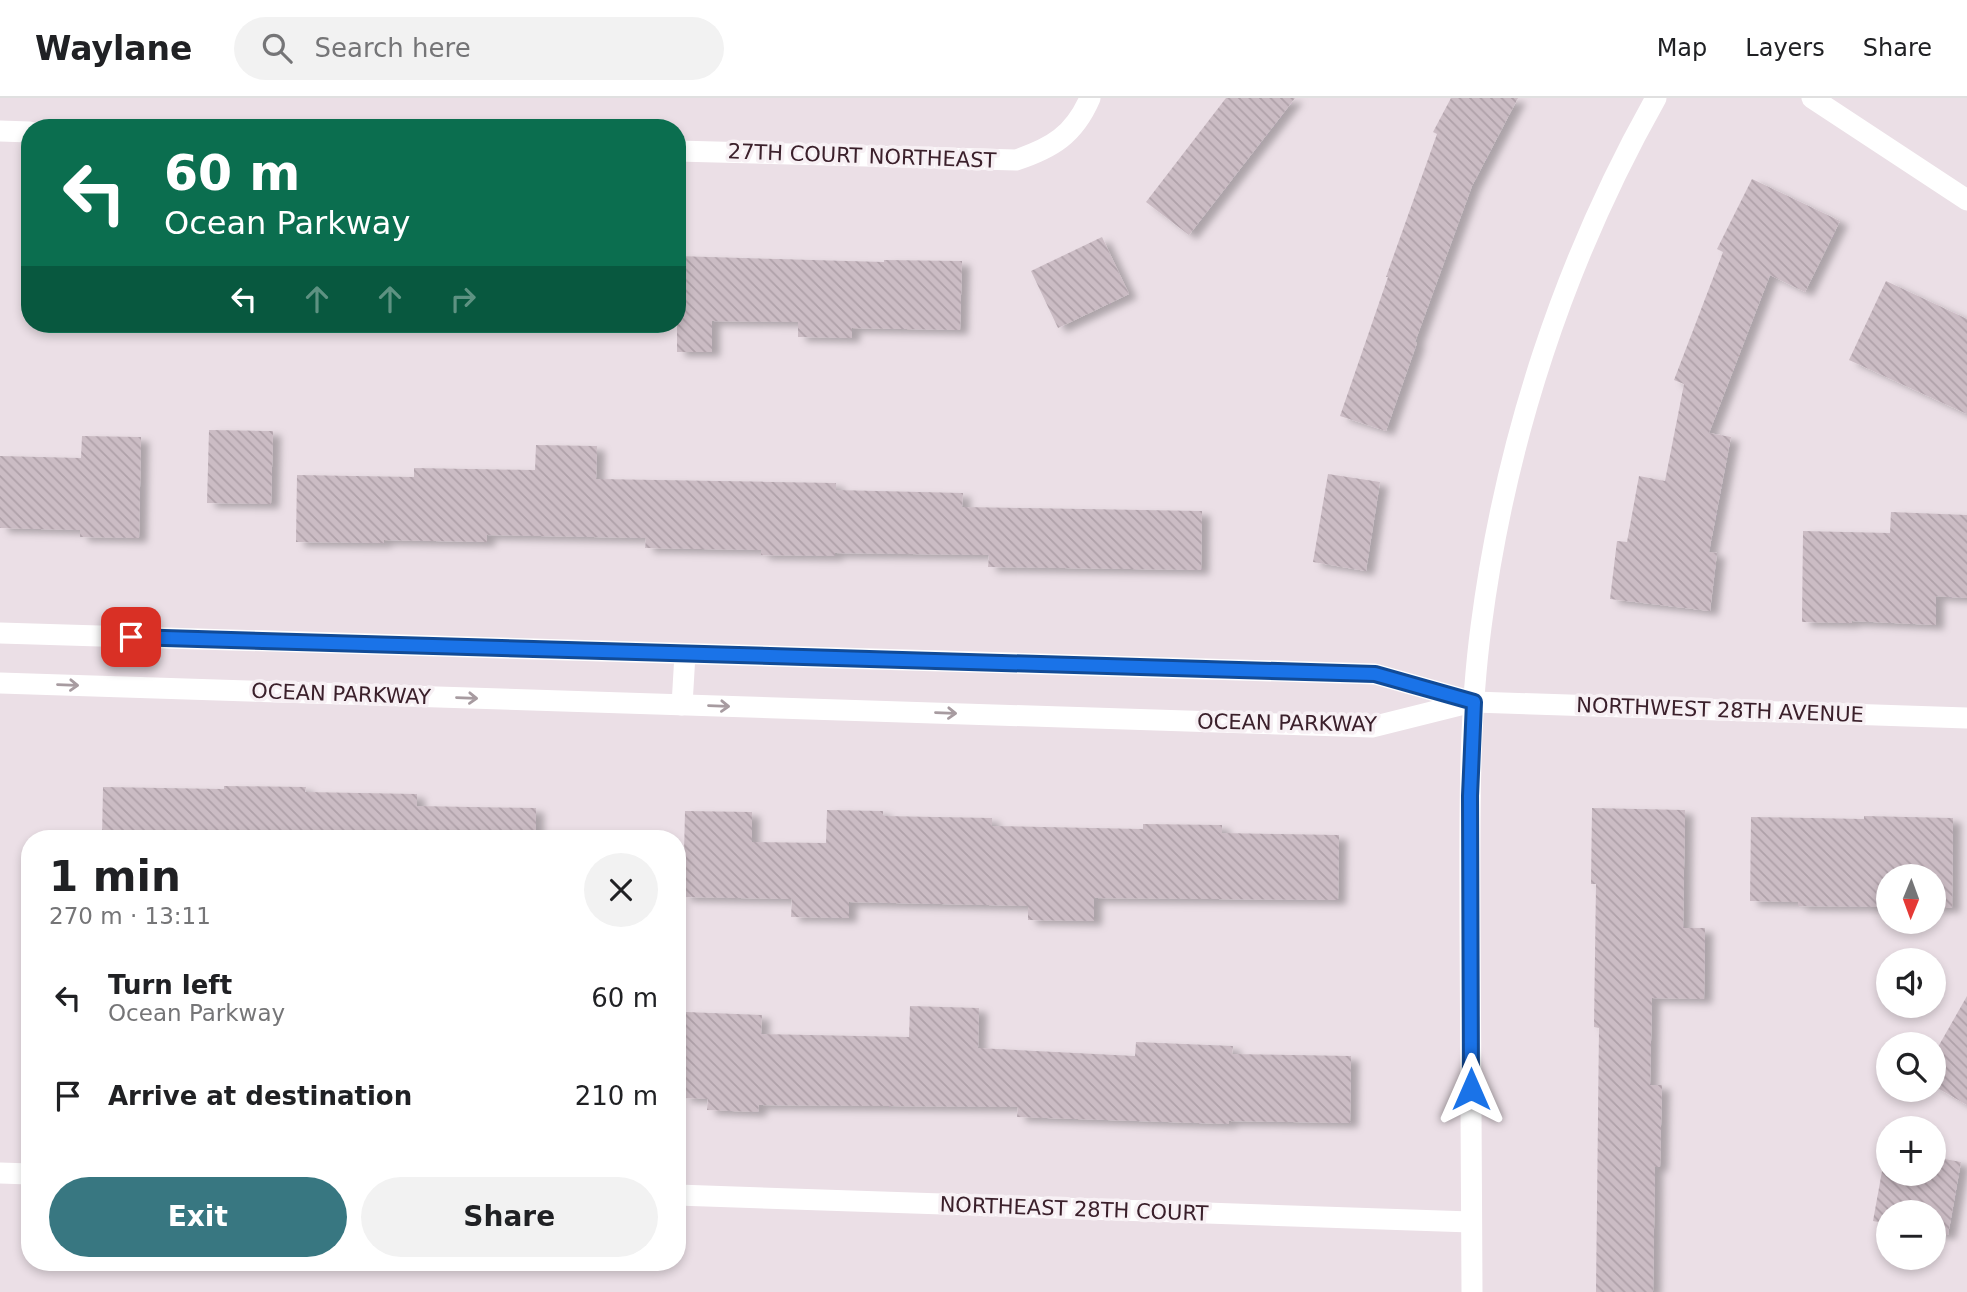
<!DOCTYPE html>
<html lang="en">
<head>
<meta charset="utf-8">
<style>
  :root { --surface:#fff; --page:#f2f2f2; --text:#202124; --muted:#757577; --line:#e0e0e0; --accent:#387781 }
  body { margin:0; font-family:"DejaVu Sans",sans-serif; background:var(--page); color:var(--text); height:100vh; display:flex; flex-direction:column; font-size:26px; white-space:nowrap }
  * { box-sizing:border-box; margin:0 }
  p { font-size:23px; color:var(--muted) }
  .icon { flex:none; width:38px; height:38px; fill:none; stroke:currentColor; stroke-width:2; stroke-linecap:round; stroke-linejoin:round }
  .map { position:relative; flex:1; overflow:hidden }
  .details { position:absolute; left:21px; top:732px; width:665px; height:441px; display:flex; flex-direction:column; background:var(--surface); border-radius:28px; box-shadow:0 4px 10px #0003 }
  .details>* { flex:none }
  .top-card { position:absolute; left:21px; top:21px; width:665px; height:214px; border-radius:28px; box-shadow:0 4px 10px #0003; background:#0b6e4f; color:#fff; overflow:hidden }
  .needle { width:46px; rotate:181deg }
  .tools { position:absolute; left:1876px; top:766px; display:grid; gap:14px }
  .tools a { display:grid; place-items:center; width:70px; height:70px; border-radius:50%; background:var(--surface); box-shadow:0 4px 10px #0003; font-size:35px }
  .pin { position:absolute; display:grid; place-items:center; width:60px; height:60px; color:#fff; margin:-30px; border-radius:14px; box-shadow:0 4px 10px #0006 }
  .me { position:absolute; width:77px; margin:-38px; rotate:0deg; stroke-linejoin:round; filter:drop-shadow(0 0 5px #0008) }
  .turn { display:flex; align-items:center; gap:24px; height:147px; padding:0 28px; font-size:32px }
  .turn .icon { width:91px; height:91px; stroke-width:2.5 }
  .turn b { display:block; font-size:49px; line-height:60px }
  .lanes { display:flex; align-items:center; height:66px; padding:0 28px; background:#0003; justify-content:center; gap:35px; direction:ltr }
  .lanes .off { opacity:.35 }
  .round { display:grid; place-items:center; flex:none; width:74px; height:74px; border-radius:37px; background:var(--page) }
  .head { display:flex; align-items:center; justify-content:space-between; height:119px; padding:0 28px }
  h1 { font-size:42px; font-weight:700; line-height:52px }
  .button { display:flex; gap:14px; margin-top:auto; padding:14px 28px }
  .button a { flex:1; height:80px; border-radius:42px; background:var(--accent); color:#fff; font-size:28px; font-weight:700; line-height:80px; text-align:center }
  .button a+a { background:var(--page); color:var(--text) }
  ul { padding:0; list-style:none }
  li { display:flex; align-items:center; gap:21px; height:98px; padding:0 28px }
  li div { flex:1 }
  li b { display:block; font-size:26px }
  li em { font-style:normal }
  header { display:flex; align-items:center; gap:42px; box-sizing:border-box; height:98px; padding:0 35px; background:var(--surface); border-bottom:2px solid var(--line) }
  header strong { font-size:33px }
  nav { display:flex; gap:38px; margin-inline-start:auto; font-size:24px }
  .search { width:490px; height:63px; background:var(--page); display:flex; align-items:center; gap:18px; box-sizing:border-box; padding:0 24px; border-radius:38px; color:var(--muted); font-size:26px }
  .map>svg:first-child { display:block }
  .building { fill:url(#building-back-hatch); filter:url(#shadow) }
  .lines { fill:none; stroke-linecap:round; stroke-linejoin:round }
  .minor { stroke:#fff; stroke-width:21 }
  .oneway { stroke:#a79ba0 }
  .route-casing { stroke:#114b97; stroke-width:18 }
  .route { stroke:#1a73e8; stroke-width:12 }
  .labels { text-anchor:middle; stroke-width:7; stroke-linejoin:round; paint-order:stroke }
  .street-label { font-size:21px; fill:#3b202b; stroke:#f7f0f4 }
</style>
</head>
<body>
<header>
<strong>Waylane</strong>
<div class="search"><svg class="icon" aria-label="search" viewBox="0 0 24 24"><circle cx="10" cy="10" r="6"/><path d="M15 15l6 6"/></svg>Search here</div>
<nav><a>Map</a><a>Layers</a><a>Share</a></nav>
</header>
<div class="map">
<svg width="1967" height="1194" viewBox="0 0 1967 1194">
  <defs>
    <pattern id="building-back-hatch" width="6" height="6" patternUnits="userSpaceOnUse" patternTransform="scale(1.75)"><rect width="6" height="6" fill="#cbbcc4"/><path d="M-1 5l2 2M0 0l6 6M5-1l2 2" fill="none" stroke="#afa1a9"/></pattern>
    <filter id="shadow"><feDropShadow dx="8" dy="4.5" stdDeviation="3.5" flood-color="#0004"/></filter>
  </defs>
  <rect width="100%" height="100%" fill="#ebdfe6"/>
  <g class="building">
    <path d="M1226 0H1295L1189 137 1146 104Z"/>
    <path d="M1451 0H1518L1472 88 1415 244 1417 245 1386 333 1340 318 1388 179H1386L1437 36 1433 34Z"/>
    <path d="M1752 81 1840 123 1805 194 1770 177 1709 335 1731 339 1709 454 1717 455 1710 513 1610 501 1617 443 1627 444 1639 378 1665 383 1684 286 1674 282 1723 154 1717 151Z"/>
    <path d="M1102 139 1129 196 1058 230 1031 173Z"/>
    <path d="M677 158 884 164V162L962 163 960 232 852 230V240L798 239V224L712 223V254H677Z"/>
    <path d="M1886 183 1967 221V316L1849 262Z"/>
    <path d="M209 332 273 333 271 406 207 405Z"/>
    <path d="M82 338 141 339 139 440 80 439V432L0 430V358L81 360Z"/>
    <path d="M536 347 597 348 596 381 836 385V392L963 395 962 409 1202 413 1201 472 988 469 989 457 835 455V458L761 457V452L645 450 646 440 487 437V444L384 442V445L296 444 297 377 414 379V370L535 372Z"/>
    <path d="M1328 376 1380 384 1366 473 1313 464Z"/>
    <path d="M1891 414 1967 417V500L1936 498V527L1852 523V525L1802 524 1803 433 1890 435Z"/>
    <path d="M224 688 306 689 305 694 417 696V708L536 710V740H102L103 689 224 691Z"/>
    <path d="M1592 710 1685 712 1683 830H1705L1704 901 1652 900 1650 987H1662L1660 1069H1655L1653 1194H1596L1599 930 1594 929 1596 786H1591Z"/>
    <path d="M827 712 883 713V718L992 720V728L1143 731V726L1222 727V735L1339 737 1338 802 1094 800V823L1028 822V808L849 804V820L791 819 792 801 683 799 685 713 752 714V744L826 745Z"/>
    <path d="M1864 718 1953 720 1952 810H1934V779H1888V809L1798 808V804L1750 803 1751 719 1864 721Z"/>
    <path d="M1967 898V1007L1934 988V956Z"/>
    <path d="M910 908 979 910 978 950 1135 958 1136 944 1233 948 1232 956 1351 958 1350 1025 1229 1023V1026L1017 1019 1018 1009 759 1007 758 1014 707 1012 708 1001 683 1000 686 914 762 917 761 936 909 939Z"/>
    <path d="M1886 1051H1888V1076H1934V1059L1961 1064 1948 1137 1934 1134V1115H1888V1126L1873 1123Z"/>
  </g>
  <g class="lines">
    <g class="minor">
      <path d="M1812 0 1967 102"/>
      <path d="M0 33 30 34"/>
      <path d="M677 53 1016 62C1052 50 1074 37 1090 0"/>
      <path d="M0 535 1375 576 1474 604 1967 620"/>
      <path d="M0 585 1372 629 1472 604"/>
      <path d="M682 607 685 556"/>
      <path d="M0 1075 30 1076"/>
      <path d="M677 1097 1471 1124"/>
      <path d="M1472 1194C1471 1071 1471 947 1470 824 1470 726 1468 627 1481 529 1505 343 1564 163 1656 0"/>
    </g>
  </g>
  <defs><path id="oneway-shaft" d="M-6 0H5M1.5-3L5.5 0L1.5 3" fill="none" stroke-width="1.6" stroke-linecap="round" stroke-linejoin="round" transform="scale(1.75)"/></defs>
  <g class="oneway">
    <use href="#oneway-shaft" transform="translate(68 587) rotate(2)"/>
    <use href="#oneway-shaft" transform="translate(467 600) rotate(2)"/>
    <use href="#oneway-shaft" transform="translate(719 608) rotate(2)"/>
    <use href="#oneway-shaft" transform="translate(946 615) rotate(2)"/>
  </g>
  <g class="lines">
    <defs>
      <path id="route" d="M131 539 1375 576 1474 604 1470 698 1471 991"/>
    </defs>
    <use href="#route" class="route-casing"/>
    <use href="#route" class="route"/>
  </g>
  <g class="labels">
    <g class="street-label">
      <text transform="translate(862 58) rotate(2)" y="7">27TH COURT NORTHEAST</text>
      <text transform="translate(341 596) rotate(2)" y="7">OCEAN PARKWAY</text>
      <text transform="translate(1720 612) rotate(2)" y="7">NORTHWEST 28TH AVENUE</text>
      <text transform="translate(1287 625) rotate(1)" y="7">OCEAN PARKWAY</text>
      <text transform="translate(1074 1111) rotate(2)" y="7">NORTHEAST 28TH COURT</text>
    </g>
  </g>
</svg>
<div class="tools">
<a><svg class="needle" viewBox="-14 -14 28 28"><path d="M0-13l5 13h-10z" fill="#e53935"/><path d="M0 13l5-13h-10z" fill="#757577"/></svg></a>
<a><svg class="icon" aria-label="sound" viewBox="0 0 24 24"><path d="M4 9h4l5-4v14l-5-4H4zM17 9q2 3 0 6"/></svg></a>
<a><svg class="icon" aria-label="search" viewBox="0 0 24 24"><circle cx="10" cy="10" r="6"/><path d="M15 15l6 6"/></svg></a>
<a>+</a>
<a>−</a>
</div>
<div class="pin" style="left:131px;top:539px;background:#d93025"><svg class="icon" aria-label="arrive" viewBox="0 0 24 24"><path d="M6 21V4h12l-3 4 3 4H6"/></svg></div>
<svg class="me" style="left:1471px;top:991px" viewBox="-20 -20 40 40"><path d="M0-17L14 15 0 8-14 15z" fill="#1a73e8" stroke="#fff" stroke-width="4"/></svg>
<div class="top-card">
<div class="turn"><svg class="icon" aria-label="left" viewBox="0 0 24 24"><path d="M17 20v-9H6M10 6l-5 5 5 5"/></svg><div><b>60 m</b>Ocean Parkway</div></div>
<div class="lanes"><svg class="icon" aria-label="left" viewBox="0 0 24 24"><path d="M17 20v-9H6M10 6l-5 5 5 5"/></svg><svg class="icon off" aria-label="ahead" viewBox="0 0 24 24"><path d="M12 20V5M6 11l6-6 6 6"/></svg><svg class="icon off" aria-label="ahead" viewBox="0 0 24 24"><path d="M12 20V5M6 11l6-6 6 6"/></svg><svg class="icon off" aria-label="right" viewBox="0 0 24 24"><path d="M7 20v-9h11M14 6l5 5-5 5"/></svg></div>
</div>
<section class="details">
<div class="head"><div><h1>1 min</h1><p>270 m · 13:11</p></div><a class="round"><svg class="icon" aria-label="close" viewBox="0 0 24 24"><path d="M6 6l12 12M18 6L6 18"/></svg></a></div>
<ul>
<li><svg class="icon" aria-label="left" viewBox="0 0 24 24"><path d="M17 20v-9H6M10 6l-5 5 5 5"/></svg><div><b>Turn left</b><p>Ocean Parkway</p></div><em>60 m</em></li>
<li><svg class="icon" aria-label="arrive" viewBox="0 0 24 24"><path d="M6 21V4h12l-3 4 3 4H6"/></svg><div><b>Arrive at destination</b></div><em>210 m</em></li>
</ul>
<div class="button"><a>Exit</a><a>Share</a></div>
</section>
</div>
</body>
</html>
